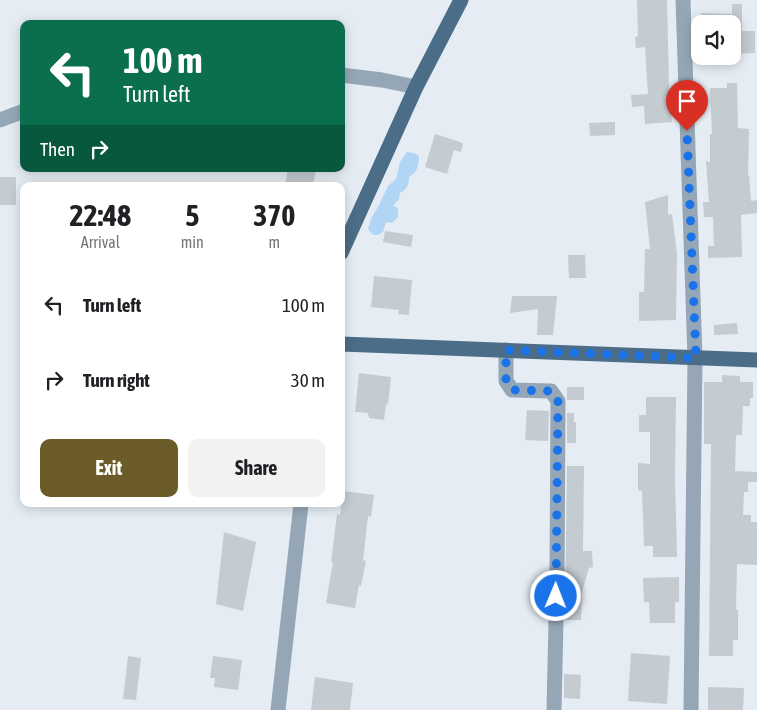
<!DOCTYPE html>
<html lang="en">
<head>
<meta charset="utf-8">
<style>
  :root { --surface:#fff; --page:#f2f2f2; --text:#202124; --muted:#757577; --accent:#6a5b29 }
  body { margin:0; font-family:"Asap Condensed",sans-serif; background:var(--page); color:var(--text); height:100vh; display:flex; flex-direction:column; font-size:19px; white-space:nowrap }
  * { box-sizing:border-box; margin:0 }
  p { font-size:16px; color:var(--muted) }
  .icon { flex:none; width:28px; height:28px; fill:none; stroke:currentColor; stroke-width:2; stroke-linecap:round; stroke-linejoin:round }
  .map { position:relative; flex:1; overflow:hidden }
  .side { position:absolute; left:20px; top:182px; width:325px; height:325px; display:flex; flex-direction:column; background:var(--surface); border-radius:10px; box-shadow:0 2px 12px #0003 }
  .side>* { flex:none }
  .banner { position:absolute; left:20px; top:20px; width:325px; height:152px; border-radius:10px; box-shadow:0 2px 12px #0003; background:#0b6e4f; color:#fff; overflow:hidden }
  .fabs { position:absolute; left:691px; top:15px; display:grid; gap:10px }
  .fabs a { display:grid; place-items:center; width:50px; height:50px; border-radius:10px; background:var(--surface); box-shadow:0 2px 12px #0003; font-size:25px }
  .pin { position:absolute; display:grid; place-items:center; width:42px; height:42px; color:#fff; margin:-51px -21px; border-radius:50% 50% 50% 0; rotate:-45deg; box-shadow:0 0 5px #0007 }
  .pin .icon { rotate:45deg }
  .me { position:absolute; width:55px; margin:-28px; rotate:1deg; stroke-linejoin:round; filter:drop-shadow(0 0 4px #0008) }
  .turn { display:flex; align-items:center; gap:18px; height:105px; padding:0 20px; font-size:22px }
  .turn .icon { width:65px; height:65px; stroke-width:2.5 }
  .turn b { display:block; font-size:35px; line-height:42px }
  .then { display:flex; align-items:center; height:48px; padding:0 20px; background:#0003; gap:10px; font-size:19px }
  .eta { display:flex; justify-content:space-evenly; align-items:center; height:85px; text-align:center }
  .eta b { font-size:30px; font-weight:700; line-height:35px }
  .button { display:flex; gap:10px; margin-top:auto; padding:10px 20px }
  .button a { flex:1; height:58px; border-radius:10px; background:var(--accent); color:#fff; font-size:20px; font-weight:700; line-height:58px; text-align:center }
  .button a+a { background:var(--page); color:var(--text) }
  ul { padding:0; list-style:none }
  li { display:flex; align-items:center; gap:15px; height:75px; padding:0 20px }
  li div { flex:1 }
  li b { display:block; font-size:19px }
  li em { font-style:normal }
  .map>svg:first-child { display:block }
  .green { fill:#b1d6f5 }
  .building { fill:#c4cbd1 }
  .lines { fill:none; stroke-linecap:round; stroke-linejoin:round }
  .minor { stroke:#95a7b6; stroke-width:15 }
  .major { stroke:#4c6d87; stroke-width:15 }
  .route { stroke:#1a73e8; stroke-width:9; stroke-dasharray:0 16.2 }
</style>
</head>
<body>
<div class="map">
<svg width="757" height="710" viewBox="0 0 757 710">
  <rect width="100%" height="100%" fill="#e5ecf3"/>
  <path class="green" d="M407 152 414 153 419 156C419 165 417 173 409 177 409 185 407 189 400 193L399 199 393 206 398 208V217L392 223 386 222 383 232 378 235H373L368 229 372 217 379 205 388 186 396 179 400 162Z"/>
  <g class="building">
    <path d="M637 0H667L669 86 672 122 645 124 644 106 632 107 631 95 648 94 645 47 636 48 635 37 638 36Z"/>
    <path d="M732 4H742V31H755V53L732 54V24H702L701 13 732 14Z"/>
    <path d="M727 83H737L738 128 749 129 748 175H749L751 201 757 200V213L741 215 742 257 708 258V246H714L713 217H704L703 202H709L706 161 710 162V134H712L710 88H727Z"/>
    <path d="M615 122V135L590 136 589 123Z"/>
    <path d="M435 134 463 143 461 152 454 150 447 174 425 167Z"/>
    <path d="M288 169H316L313 186H285Z"/>
    <rect x="0" y="177" width="16" height="28"/>
    <path d="M668 195V215L672 214 677 253 676 320 639 321V292H644L645 249H650L645 202Z"/>
    <path d="M385 231 413 235 411 247 383 242Z"/>
    <path d="M568 255H585L586 278H569Z"/>
    <path d="M374 276 412 280 409 315 398 314 399 310 371 307Z"/>
    <path d="M512 296H557L553 335H537L538 309 510 313Z"/>
    <path d="M737 323 738 334 714 335V325Z"/>
    <path d="M359 373 391 377 388 405 386 404 384 420 369 418 368 413 355 412Z"/>
    <path d="M722 375 740 376V382H753V398H750V406H743L742 435H736L735 471 757 472V482H748V492H744L743 515H751V522H757V565L737 564 736 610H738V640H733V656H709L711 444H704V382H722Z"/>
    <rect x="567" y="387" width="17" height="13"/>
    <path d="M646 397H676L675 477 677 557H653V546H644L642 491 638 490V463L650 464V432H639V415H646Z"/>
    <path d="M527 410 549 411 548 441 525 440Z"/>
    <path d="M567 413H574V422H576V443H567Z"/>
    <path d="M567 466H584L583 551H592L593 567 589 568 582 592 581 620H565Z"/>
    <path d="M343 491 374 495 371 517 368 516 363 560 366 561 361 586 359 585 355 608 326 603 333 562H331L337 514 340 515Z"/>
    <path d="M224 532 256 542 243 611 216 604Z"/>
    <path d="M679 577V602H675V623H650L649 602H644L643 578Z"/>
    <path d="M631 653 670 656 667 704 628 701Z"/>
    <path d="M128 656 141 658 136 700 123 699Z"/>
    <path d="M213 656 242 660 238 690 214 687 215 678H210Z"/>
    <path d="M564 674 581 675 580 699 564 698Z"/>
    <path d="M315 677 353 683 350 710H311Z"/>
    <path d="M708 687 744 688 743 710H708Z"/>
  </g>
  <g class="lines">
    <g class="minor">
      <path d="M683 0 695 358 691 710"/>
      <path d="M341 75 382 80 416 87"/>
      <path d="M0 120 24 111"/>
      <path d="M506 350V381L512 390 551 391 558 401 557 577 554 710"/>
      <path d="M278 710 301 504"/>
    </g>
    <g class="major">
      <path d="M341 253 416 87 461 0"/>
      <path d="M341 344 757 360"/>
    </g>
  </g>
  <g class="lines">
    <path class="route" d="M556 596 558 401 551 391 512 390 506 381V350L696 358 687 131"/>
  </g>
</svg>
<div class="fabs">
<a><svg class="icon" aria-label="sound" viewBox="0 0 24 24"><path d="M4 9h4l5-4v14l-5-4H4zM17 9q2 3 0 6"/></svg></a>
</div>
<div class="pin" style="left:687px;top:131px;background:#d93025"><svg class="icon" aria-label="arrive" viewBox="0 0 24 24"><path d="M6 21V4h12l-3 4 3 4H6"/></svg></div>
<svg class="me" style="left:556px;top:596px" viewBox="-20 -20 40 40"><circle r="17" fill="#1a73e8" stroke="#fff" stroke-width="3"/><path d="M0-11L8 9 0 5-8 9z" fill="#fff"/></svg>
<div class="banner">
<div class="turn"><svg class="icon" aria-label="left" viewBox="0 0 24 24"><path d="M17 20v-9H6M10 6l-5 5 5 5"/></svg><div><b>100 m</b>Turn left</div></div>
<div class="then">Then<svg class="icon" aria-label="right" viewBox="0 0 24 24"><path d="M7 20v-9h11M14 6l5 5-5 5"/></svg></div>
</div>
<section class="side">
<div class="eta">
<div><b>22:48</b><p>Arrival</p></div>
<div><b>5</b><p>min</p></div>
<div><b>370</b><p>m</p></div>
</div>
<ul>
<li><svg class="icon" aria-label="left" viewBox="0 0 24 24"><path d="M17 20v-9H6M10 6l-5 5 5 5"/></svg><div><b>Turn left</b></div><em>100 m</em></li>
<li><svg class="icon" aria-label="right" viewBox="0 0 24 24"><path d="M7 20v-9h11M14 6l5 5-5 5"/></svg><div><b>Turn right</b></div><em>30 m</em></li>
</ul>
<div class="button"><a>Exit</a><a>Share</a></div>
</section>
</div>
</body>
</html>
